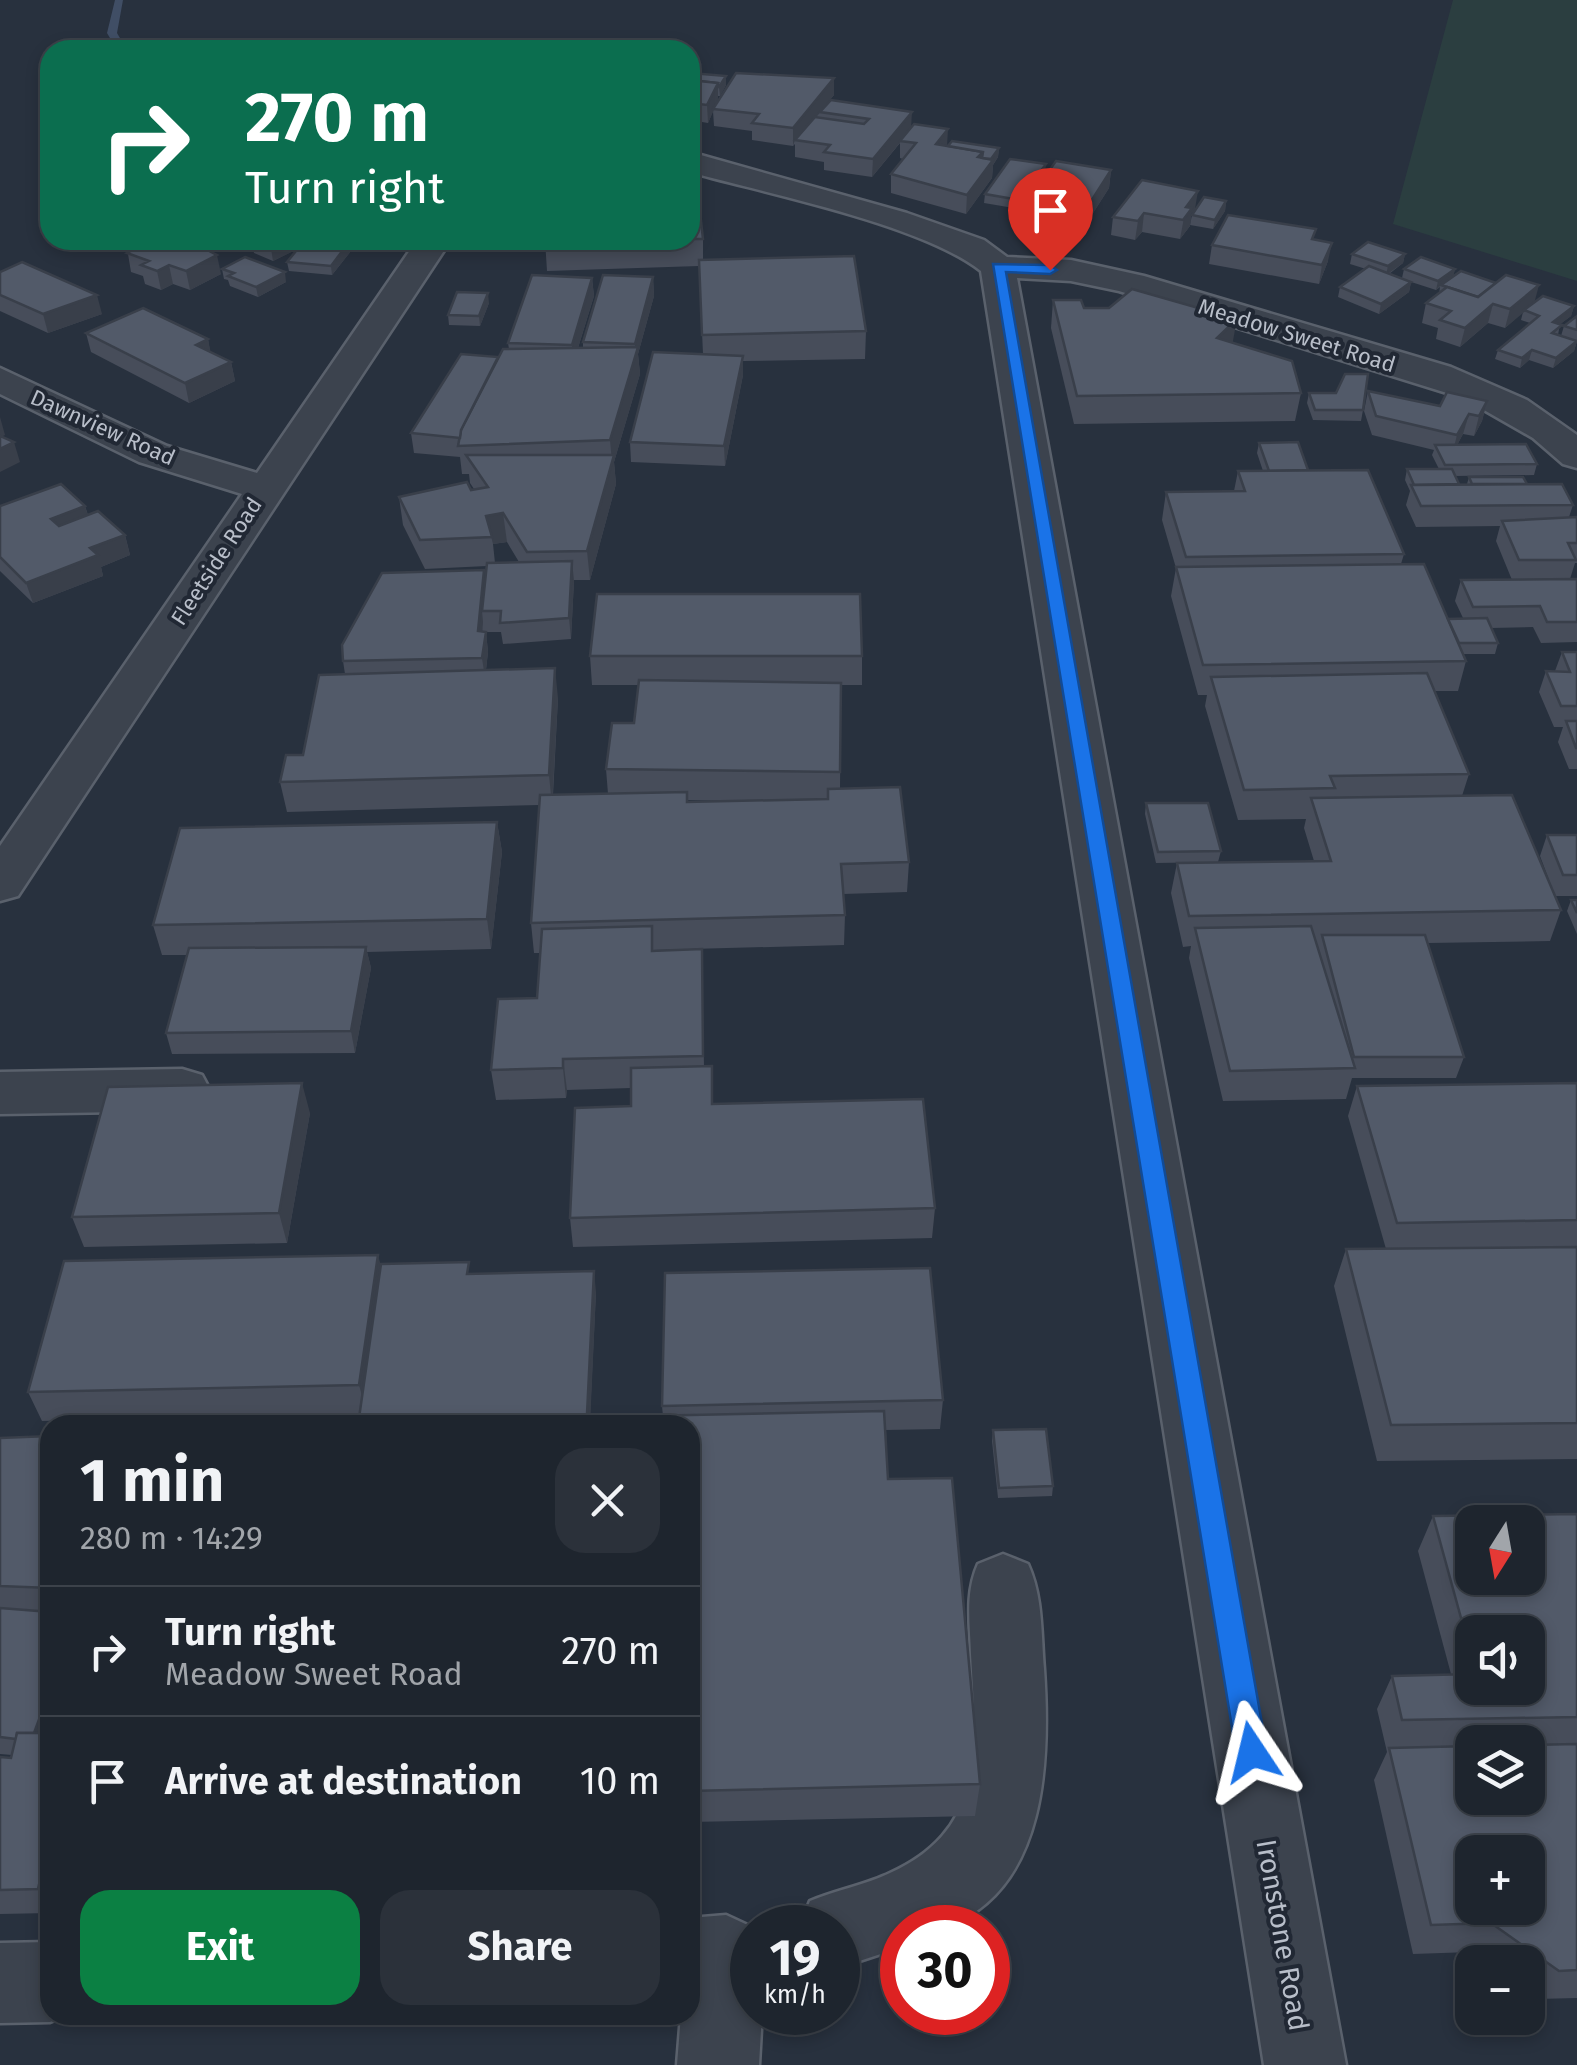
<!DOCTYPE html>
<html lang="en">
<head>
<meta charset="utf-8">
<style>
  :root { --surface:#1e252e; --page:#2b313a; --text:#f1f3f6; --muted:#a1a5aa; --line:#3c424a; --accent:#0b8043 }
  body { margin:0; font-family:"Fira Sans",sans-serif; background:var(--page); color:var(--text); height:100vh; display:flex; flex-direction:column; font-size:38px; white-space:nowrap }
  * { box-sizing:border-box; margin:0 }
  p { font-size:32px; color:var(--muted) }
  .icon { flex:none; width:55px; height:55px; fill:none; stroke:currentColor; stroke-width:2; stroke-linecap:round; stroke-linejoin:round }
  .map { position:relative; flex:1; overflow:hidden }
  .details { position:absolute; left:40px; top:1415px; width:660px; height:610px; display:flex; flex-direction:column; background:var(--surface); border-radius:30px; box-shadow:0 5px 15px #0003,0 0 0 2px var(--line) }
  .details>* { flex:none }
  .top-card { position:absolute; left:40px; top:40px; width:660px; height:210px; border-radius:30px; box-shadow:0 5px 15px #0003,0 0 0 2px var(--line); background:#0b6e4f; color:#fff; overflow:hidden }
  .needle { width:65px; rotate:191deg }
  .fabs { position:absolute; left:1455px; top:1505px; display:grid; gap:20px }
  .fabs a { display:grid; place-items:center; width:90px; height:90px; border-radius:20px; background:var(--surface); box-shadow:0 5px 15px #0003,0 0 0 2px var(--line); font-size:50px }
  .speed { position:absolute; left:730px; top:1905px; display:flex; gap:20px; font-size:50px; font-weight:700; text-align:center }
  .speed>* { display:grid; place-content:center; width:130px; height:130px; border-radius:50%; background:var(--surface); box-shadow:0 5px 15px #0003,0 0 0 2px var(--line); line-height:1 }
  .speed small { font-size:25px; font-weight:400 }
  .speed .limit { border:15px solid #d22; background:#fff; color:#111 }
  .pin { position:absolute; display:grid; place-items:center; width:85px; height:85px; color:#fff; margin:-102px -42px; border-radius:50% 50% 50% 0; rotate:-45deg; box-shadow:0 0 10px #0007 }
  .pin .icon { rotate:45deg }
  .me { position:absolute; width:110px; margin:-55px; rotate:350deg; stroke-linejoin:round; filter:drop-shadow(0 0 8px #0008) }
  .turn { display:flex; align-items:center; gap:35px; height:210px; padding:0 40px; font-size:45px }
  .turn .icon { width:130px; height:130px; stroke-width:2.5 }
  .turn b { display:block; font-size:70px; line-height:85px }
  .round { display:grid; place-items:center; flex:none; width:105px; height:105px; border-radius:30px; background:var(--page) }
  .head { display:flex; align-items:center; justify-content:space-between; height:170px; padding:0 40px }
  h1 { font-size:60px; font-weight:700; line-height:75px }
  .primary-button { display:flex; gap:20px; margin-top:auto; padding:20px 40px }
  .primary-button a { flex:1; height:115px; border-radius:30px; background:var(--accent); color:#fff; font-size:40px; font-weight:700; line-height:115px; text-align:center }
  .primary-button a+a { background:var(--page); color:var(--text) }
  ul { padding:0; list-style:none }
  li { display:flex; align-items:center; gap:30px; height:130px; padding:0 40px; border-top:2px solid var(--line) }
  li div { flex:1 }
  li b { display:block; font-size:38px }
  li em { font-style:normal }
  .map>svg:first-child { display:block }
  .green { fill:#2b3e40 }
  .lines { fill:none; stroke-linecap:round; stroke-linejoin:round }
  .stream { fill:#404e65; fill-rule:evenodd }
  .minor-casing { stroke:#5a616c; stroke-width:5 }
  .minor { fill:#3c434e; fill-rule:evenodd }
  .wall { fill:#474d5a; fill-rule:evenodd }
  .shaded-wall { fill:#393f4a }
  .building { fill:#525a69; stroke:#393f4a; stroke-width:2.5; fill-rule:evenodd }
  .route { fill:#1a73e8; stroke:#114b97; stroke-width:2.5 }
  .labels { text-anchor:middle; stroke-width:8; stroke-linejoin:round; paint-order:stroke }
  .far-street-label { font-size:22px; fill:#b8bec9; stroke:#212834 }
  .street-label { font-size:28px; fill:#b8bec9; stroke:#212834 }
</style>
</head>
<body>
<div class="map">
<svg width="1577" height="2065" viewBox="0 0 1577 2065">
  <rect width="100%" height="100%" fill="#28313e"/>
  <path class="green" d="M1453 0H1577V281L1393 224Z"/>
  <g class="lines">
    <path class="stream" d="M115 0H123L117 33 127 50H117L107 33Z"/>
    <defs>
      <g id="minor">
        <path d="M690 152 907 213 984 240 1007 257 1071 260 1144 276 1451 367 1527 400 1577 435V468L1563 464 1533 438 1463 398 1119 291 1071 281 1017 278 1346 2065H1264L981 271C921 224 768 194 690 172Z"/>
        <path d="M417 240H451L18 896 0 901V846L242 494 139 462 0 394V368L167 446 257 473Z"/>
        <path d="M182 1069 202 1075 210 1090 202 1105 182 1111 0 1114V1072Z"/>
        <path d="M1003 1554 1028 1564C1043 1597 1041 1633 1044 1669 1050 1757 1048 1888 948 1926 936 1931 916 1928 902 1928V1947L838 1968V1928H799L810 1901C836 1890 865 1885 890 1873 988 1829 976 1745 971 1654 970 1622 965 1593 978 1564Z"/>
        <path d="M726 1915 754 1928 752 2012H762L759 2065H677L681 2015H690V1918Z"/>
        <path d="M50 1942V2015H67L50 2022 0 2023V1943Z"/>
      </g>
    </defs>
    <use href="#minor" class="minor-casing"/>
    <use href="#minor" class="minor"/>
  </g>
  <g class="wall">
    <path d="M690 74 726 76V85L720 96H718V101L834 95 826 104 911 127 947 146 999 148 998 157 993 165 992 178 966 214 891 193V174L903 159 900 158V143L872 177 824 170V162L795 157V144L793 146 752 140V131L714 126 713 111 708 123 690 120Z"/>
    <path d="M1111 170 1109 188 1079 235 1022 226 1023 207Z"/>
    <path d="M1045 173 1019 209 984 203 985 194Z"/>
    <path d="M1226 201 1225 211 1213 229 1190 225 1192 215Z"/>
    <path d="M1195 209 1191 214 1190 226 1180 239 1142 232 1135 240 1111 235 1113 217Z"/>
    <path d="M703 239V260L866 331 865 359 743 361V375L725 466 631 462 630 442 703 354 699 266 547 271 545 240Z"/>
    <path d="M239 240H333L349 242 351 251 332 275 289 271 287 262 297 249 273 261 254 253 252 245Z"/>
    <path d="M1314 240 1328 261 1319 284 1209 264 1212 245Z"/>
    <path d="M127 248 221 274 190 290 173 284 161 290 145 284 143 276 131 272Z"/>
    <path d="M1352 254H1405L1403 263 1389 274 1402 278 1404 269H1455L1453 276 1534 303 1574 306 1571 316 1560 324 1558 335 1577 341 1574 351 1553 368 1529 360 1520 368 1495 359 1498 350 1530 323 1521 320 1523 312 1505 328 1488 323 1460 347 1436 339 1438 328 1422 323 1426 303 1439 294 1440 287 1436 290 1405 280 1411 282 1409 292 1379 314 1338 297 1340 287 1366 269 1350 264Z"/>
    <path d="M222 269 286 282 258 297 230 286 228 280 224 279Z"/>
    <path d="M0 272 102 314 48 333 0 311Z"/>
    <path d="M653 277 654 296 638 354 640 374 614 462 616 484 590 580H574L571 639 503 644 501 632H486L488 652 486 670 558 698 553 795 608 794 606 769 634 723 638 685H592L590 656H862V685H841L840 789 909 862 907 892 843 894 845 915 844 945 654 950V951L702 949 704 1067 713 1104 935 1208 932 1238 573 1247 570 1218 631 1106V1088L567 1090 566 1098 496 1100 491 1070 537 998 540 953H534L531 923 539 805 287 812 280 782 303 755 345 674 343 661 485 582 487 566 425 569 403 525 399 497 474 489 470 483 469 474H462L460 457 414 453 411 433 509 349 508 343 592 278 594 296 578 348H583V342ZM507 542 519 562 495 563 493 544ZM687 800H689L730 801 687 802Z"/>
    <path d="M1053 300 1233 343 1301 393 1295 421 1074 424 1051 328Z"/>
    <path d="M489 303 480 326 449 325 448 315Z"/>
    <path d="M1577 316V341L1561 336 1564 326Z"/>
    <path d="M86 333 208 339 210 352 231 362 235 381 189 403 91 352Z"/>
    <path d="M1368 391 1440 406 1487 401 1482 421 1474 436 1463 434 1457 445 1537 464 1534 475 1455 476 1459 484H1467L1469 477 1527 484 1573 505 1569 517H1577V563H1575L1570 579H1577V642L1541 643 1533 627 1491 628 1498 643 1495 654H1463L1466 661 1458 691H1435L1469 774 1462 796 1561 910 1550 941 1428 943 1464 1057 1456 1078H1352L1346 1099 1223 1101 1189 958 1191 946 1183 947 1171 893 1177 863 1314 861 1304 828 1306 819 1238 820 1205 706 1207 695H1198L1171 596 1176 568 1162 520 1166 492 1234 491 1238 471H1263L1257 453 1259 443 1308 470 1404 554 1401 564 1448 619 1463 618 1455 601 1461 580H1512L1496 541 1500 526 1416 527 1406 505 1410 491 1405 480 1407 469H1439L1432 455 1434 450 1372 435 1364 411Z"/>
    <path d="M1309 393 1363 410 1361 421 1313 420 1307 403Z"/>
    <path d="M0 506H85L88 515 125 535 130 555 101 567 103 576 33 603 0 571Z"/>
    <path d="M1562 652H1577V769H1569L1558 742 1563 727H1554L1539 692 1546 671H1555Z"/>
    <path d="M1146 803 1221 851 1218 862 1156 863 1145 814Z"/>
    <path d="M497 822 502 852 491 949 367 952 371 968 355 1053 172 1054 166 1033 187 955H162L153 925Z"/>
    <path d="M1547 835H1577V896H1555L1540 856Z"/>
    <path d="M1571 900H1577V934L1567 911Z"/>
    <path d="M1577 1083V1459L1377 1461 1334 1286 1346 1249H1386L1348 1116 1357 1086Z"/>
    <path d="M310 1113 287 1243 84 1247 72 1217Z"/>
    <path d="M381 1264 471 1274 596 1292 590 1417 663 1416 662 1406 943 1400 940 1429 886 1430 888 1479 980 1784 975 1816 690 1822V1425H358L360 1414 42 1421 28 1392Z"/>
    <path d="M993 1430 1053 1486 1052 1496 998 1498 992 1441Z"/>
    <path d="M50 1436V1913L0 1914V1757L11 1758 12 1755 0 1754V1438Z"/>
    <path d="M1577 1514V1998L1537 1999 1528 1992V1962H1486L1471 1952 1413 1954 1374 1780 1387 1752 1377 1709 1392 1676 1451 1674 1418 1551 1433 1516ZM1472 1632 1528 1688H1472ZM1472 1742H1528V1798H1472Z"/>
  </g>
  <g class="shaded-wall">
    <path d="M726 76V85L720 96 719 87Z"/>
    <path d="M834 78V95L798 140H795L793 146V128Z"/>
    <path d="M718 83V101L708 123 707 105Z"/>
    <path d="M912 112 911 129 872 177 873 159Z"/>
    <path d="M948 129 947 147 936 144Z"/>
    <path d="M999 148 998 157 993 165 992 178 966 214 967 195Z"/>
    <path d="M1046 164 1045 173 1019 209 1020 200Z"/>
    <path d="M1111 170 1109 188 1079 235 1081 217Z"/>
    <path d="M1198 191 1195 209 1191 214 1190 226 1180 239 1186 207Z"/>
    <path d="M1226 201 1225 211 1213 229 1215 220Z"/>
    <path d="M1144 213 1142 232 1135 240 1138 221Z"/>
    <path d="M274 240H316L273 261 270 242Z"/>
    <path d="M349 242 351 251 332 275 331 266Z"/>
    <path d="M1332 243 1328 261 1319 284 1322 265Z"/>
    <path d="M1405 254 1403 263 1386 275 1388 266Z"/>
    <path d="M217 255 221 274 190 290 186 271Z"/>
    <path d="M169 265 173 284 161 290 157 271Z"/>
    <path d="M1455 269 1453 278 1441 285 1436 290 1438 281Z"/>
    <path d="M285 272 286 282 258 297 256 287Z"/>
    <path d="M653 277 654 296 638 354 640 374 614 462 616 484 590 580 587 551 612 462 610 440 635 356V344Z"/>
    <path d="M592 278 594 296 573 364 572 345Z"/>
    <path d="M1411 282 1409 292 1379 314 1381 304Z"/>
    <path d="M1539 285 1534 304 1505 328 1510 309Z"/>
    <path d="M488 293 489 303 480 326 479 316Z"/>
    <path d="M97 295 102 314 48 333 43 314Z"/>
    <path d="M1493 304 1488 323 1460 347 1465 328Z"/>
    <path d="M1574 306 1571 316 1550 332 1553 322Z"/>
    <path d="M1237 319 1232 346 1217 338Z"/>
    <path d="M208 339 212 359 196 345Z"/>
    <path d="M1577 341 1574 351 1553 368 1556 358Z"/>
    <path d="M1532 350 1529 360 1520 368 1522 358Z"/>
    <path d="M743 356V375L725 466 724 446Z"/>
    <path d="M231 362 235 381 189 403 185 383Z"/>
    <path d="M1487 401 1482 421 1474 436 1479 416Z"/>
    <path d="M1469 414 1463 434 1452 455 1457 435Z"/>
    <path d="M0 417 5 435 0 438Z"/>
    <path d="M14 442 20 462 0 472V449Z"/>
    <path d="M85 506 91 526 57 539 51 519Z"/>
    <path d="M503 513 507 542 493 544 486 516Z"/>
    <path d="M125 535 130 555 101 567 103 576 33 603 26 583 90 548Z"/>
    <path d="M572 561 574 581 571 639 569 618Z"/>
    <path d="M484 570 486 590 482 611 483 622 481 652 478 631Z"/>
    <path d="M486 632 488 652 485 678 482 658Z"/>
    <path d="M555 668 558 698 552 805 549 775Z"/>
    <path d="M497 822 502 852 491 949 487 919Z"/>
    <path d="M366 947 371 968 355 1053 351 1031Z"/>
    <path d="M563 1059 567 1090 566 1098 563 1068Z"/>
    <path d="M302 1083 310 1113 287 1243 279 1213Z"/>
    <path d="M378 1255 386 1285 367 1414 359 1385Z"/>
    <path d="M594 1271 596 1292 590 1425H588L587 1414Z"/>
    <path d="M50 1690V1738L32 1740Z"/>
    <path d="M50 1836V1907L38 1889Z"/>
  </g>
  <g class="building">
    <path d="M691 73 726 76 719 87H718V83L690 80Z"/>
    <path d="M736 73 834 78 793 128 752 123 759 114 713 109Z"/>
    <path d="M690 80 718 83 707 105 690 103Z"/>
    <path d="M831 100 912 112 873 159 824 152 830 145 795 140 815 117 864 124 869 119 820 112Z"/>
    <path d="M914 124 948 129 936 144 983 152 978 157 993 160 967 195 891 174 916 143 900 141Z"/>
    <path d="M952 141 999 148 991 159 982 158 983 152 948 146Z"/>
    <path d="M1010 159 1046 164 1020 200 985 194Z"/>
    <path d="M1056 161 1111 170 1081 217 1023 207Z"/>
    <path d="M1142 180 1198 191 1186 207 1192 208 1183 220 1144 213 1138 221 1113 217Z"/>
    <path d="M698 194 703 239H690V195Z"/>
    <path d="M1204 197 1226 201 1215 220 1192 215Z"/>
    <path d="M1228 215 1316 229 1312 239 1332 243 1322 265 1212 245Z"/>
    <path d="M143 240H175L185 243 190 241 217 255 186 271 169 265 157 271 141 265 149 261 127 253 133 250 127 248Z"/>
    <path d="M305 240H333L349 242 331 266 287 262Z"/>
    <path d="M545 240H674L545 245Z"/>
    <path d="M1368 242 1405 254 1388 266 1352 254Z"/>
    <path d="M854 256 866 331 702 335 699 260Z"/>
    <path d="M245 257 285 272 256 287 228 276 234 273 222 269Z"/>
    <path d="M1421 257 1455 269 1438 281 1404 269Z"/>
    <path d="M22 262 97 295 43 314 0 295V272Z"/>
    <path d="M1369 266 1411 282 1381 304 1340 287Z"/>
    <path d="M1461 271 1496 283 1478 297 1441 285Z"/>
    <path d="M532 275 592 278 572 345 508 343Z"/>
    <path d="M603 275 653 277 635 344 583 342Z"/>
    <path d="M1506 275 1539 285 1510 309 1493 304 1465 328 1440 320 1451 311 1426 303 1447 287 1478 297Z"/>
    <path d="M1132 289 1237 319 1217 338 1292 361 1301 393 1077 396 1053 300H1081L1084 308H1109Z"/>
    <path d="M457 292 488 293 479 316 448 315Z"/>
    <path d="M1543 296 1574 306 1553 322 1562 325 1552 333 1577 341 1556 358 1532 350 1522 358 1498 350 1539 316 1524 310Z"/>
    <path d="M143 308 208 339 196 345 231 362 185 383 86 333Z"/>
    <path d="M1577 316V330L1564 326Z"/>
    <path d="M638 347 610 440 458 446 461 430 503 349Z"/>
    <path d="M653 352 743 356 724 446 630 442Z"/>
    <path d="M461 354 498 357 461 430 460 438 411 433Z"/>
    <path d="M1345 374H1368L1363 410H1315L1309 393H1336Z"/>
    <path d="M1368 391 1440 406 1447 392 1487 401 1479 416 1469 414 1457 435 1376 416Z"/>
    <path d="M0 436 14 442 0 449Z"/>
    <path d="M1298 442 1308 470 1269 471 1259 443Z"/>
    <path d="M1526 444 1537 464 1445 465 1435 445Z"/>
    <path d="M466 455H614L587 551 527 552 503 513 486 516 492 537 420 540 399 497 467 482 471 490 488 487Z"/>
    <path d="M1407 469H1452L1459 484 1414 485Z"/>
    <path d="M1368 470 1404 554 1186 557 1166 492 1245 491 1238 471Z"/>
    <path d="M1469 477H1523L1527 484H1472Z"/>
    <path d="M61 484 85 506 51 519 59 526 98 511 125 535 90 548 98 555 26 583 0 557V506Z"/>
    <path d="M1562 484 1573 505 1421 506 1411 485Z"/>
    <path d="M1577 517V543H1568L1576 560H1519L1502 521Z"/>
    <path d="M572 561 569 618 500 623 501 611H482L487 563Z"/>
    <path d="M1424 564 1466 661 1203 665 1176 567Z"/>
    <path d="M484 570 478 631 486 632 482 658 343 661 342 645 382 573Z"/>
    <path d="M1577 579V622H1547L1540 606 1473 607 1461 580Z"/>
    <path d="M597 594H860L862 656H590Z"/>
    <path d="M1487 618 1498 643H1459L1448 619Z"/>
    <path d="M1562 652H1577V706H1561L1546 671 1570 672Z"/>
    <path d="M555 668 549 775 280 782 286 755H303L319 675Z"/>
    <path d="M1427 673 1469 774 1330 776 1335 788 1244 790 1211 677Z"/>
    <path d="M639 680 841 683 840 772 606 769 612 723H634Z"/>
    <path d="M1566 721H1577V748H1576Z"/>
    <path d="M900 787 909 862 841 864 845 915 531 923 540 795 687 792V802L828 799V789Z"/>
    <path d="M1512 795 1561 910 1189 916 1177 863 1331 861 1311 798Z"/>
    <path d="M1146 803H1208L1221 851 1158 852Z"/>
    <path d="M497 822 487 919 153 925 180 828Z"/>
    <path d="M1547 835H1577V875H1563Z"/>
    <path d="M1571 900H1577V913Z"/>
    <path d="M652 926V951L702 949 703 1056 563 1059V1068L491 1070 498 999 537 998 542 929Z"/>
    <path d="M1311 926 1355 1068 1230 1071 1195 928Z"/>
    <path d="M1322 935H1425L1464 1057H1354Z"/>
    <path d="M366 947 351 1031 166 1033 189 948Z"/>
    <path d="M712 1066V1104L923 1099 935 1208 570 1218 575 1108 631 1106V1068Z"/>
    <path d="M302 1083 279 1213 72 1217 108 1087Z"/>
    <path d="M1577 1083V1220L1397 1223 1357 1086Z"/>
    <path d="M1577 1247V1423L1391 1425 1346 1249Z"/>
    <path d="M378 1255 359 1385 28 1392 64 1261Z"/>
    <path d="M469 1262 467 1274 594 1271 587 1414 453 1417V1420H442L441 1425H358L381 1264Z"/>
    <path d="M930 1268 943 1400 662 1406 665 1273Z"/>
    <path d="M884 1411 888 1479 952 1478 980 1784 690 1791V1425H441L442 1420Z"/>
    <path d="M1046 1429 1053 1486 999 1488 993 1430Z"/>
    <path d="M50 1436V1588L0 1586V1438Z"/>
    <path d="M1577 1514V1717L1402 1720 1392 1676 1472 1674V1688H1528V1632H1472V1658L1433 1516ZM1472 1522H1528V1578H1472Z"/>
    <path d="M0 1608 50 1612V1690L34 1733H17L16 1739 0 1737Z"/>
    <path d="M17 1733H50V1836L38 1889 0 1890V1757L11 1758Z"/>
    <path d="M1577 1744V1970L1559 1971 1491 1923 1431 1925 1389 1748 1472 1746V1798H1528V1745ZM1472 1852H1528V1908H1472Z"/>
  </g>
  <path class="route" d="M993 264 1050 265 1057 270 1050 274 1006 272 1267 1752 1263 1763 1252 1767 1241 1763 1236 1752Z"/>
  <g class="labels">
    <g class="far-street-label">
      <text transform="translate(1297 335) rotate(17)" y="8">Meadow Sweet Road</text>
      <text transform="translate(103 427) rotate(24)" y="8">Dawnview Road</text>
      <text transform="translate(216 561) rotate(-57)" y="8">Fleetside Road</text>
    </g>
    <g class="street-label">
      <text transform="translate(1283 1935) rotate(80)" y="10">Ironstone Road</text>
    </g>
  </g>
</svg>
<div class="fabs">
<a><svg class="needle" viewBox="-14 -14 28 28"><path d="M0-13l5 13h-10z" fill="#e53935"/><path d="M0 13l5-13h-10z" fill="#a1a5aa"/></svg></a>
<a><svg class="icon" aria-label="sound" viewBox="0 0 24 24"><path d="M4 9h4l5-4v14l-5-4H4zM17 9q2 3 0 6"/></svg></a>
<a><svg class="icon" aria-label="layers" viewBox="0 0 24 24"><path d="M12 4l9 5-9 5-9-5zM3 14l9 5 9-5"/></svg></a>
<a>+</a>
<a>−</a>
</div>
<div class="speed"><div>19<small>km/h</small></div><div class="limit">30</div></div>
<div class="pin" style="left:1050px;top:270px;background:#d93025"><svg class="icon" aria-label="arrive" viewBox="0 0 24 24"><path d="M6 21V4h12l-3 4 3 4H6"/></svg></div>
<svg class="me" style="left:1252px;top:1752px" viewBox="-20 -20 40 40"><path d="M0-17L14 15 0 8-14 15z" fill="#1a73e8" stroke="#fff" stroke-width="4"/></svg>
<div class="top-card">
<div class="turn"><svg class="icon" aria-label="right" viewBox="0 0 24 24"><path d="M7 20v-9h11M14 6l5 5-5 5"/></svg><div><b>270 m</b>Turn right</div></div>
</div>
<section class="details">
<div class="head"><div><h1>1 min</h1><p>280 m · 14:29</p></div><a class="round"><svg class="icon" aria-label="close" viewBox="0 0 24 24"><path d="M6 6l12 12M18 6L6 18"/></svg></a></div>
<ul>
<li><svg class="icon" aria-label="right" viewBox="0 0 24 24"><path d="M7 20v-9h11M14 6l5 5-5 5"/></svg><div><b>Turn right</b><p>Meadow Sweet Road</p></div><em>270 m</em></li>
<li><svg class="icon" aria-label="arrive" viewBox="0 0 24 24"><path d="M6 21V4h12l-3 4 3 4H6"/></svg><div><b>Arrive at destination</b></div><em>10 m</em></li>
</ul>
<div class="primary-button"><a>Exit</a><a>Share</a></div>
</section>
</div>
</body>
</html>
